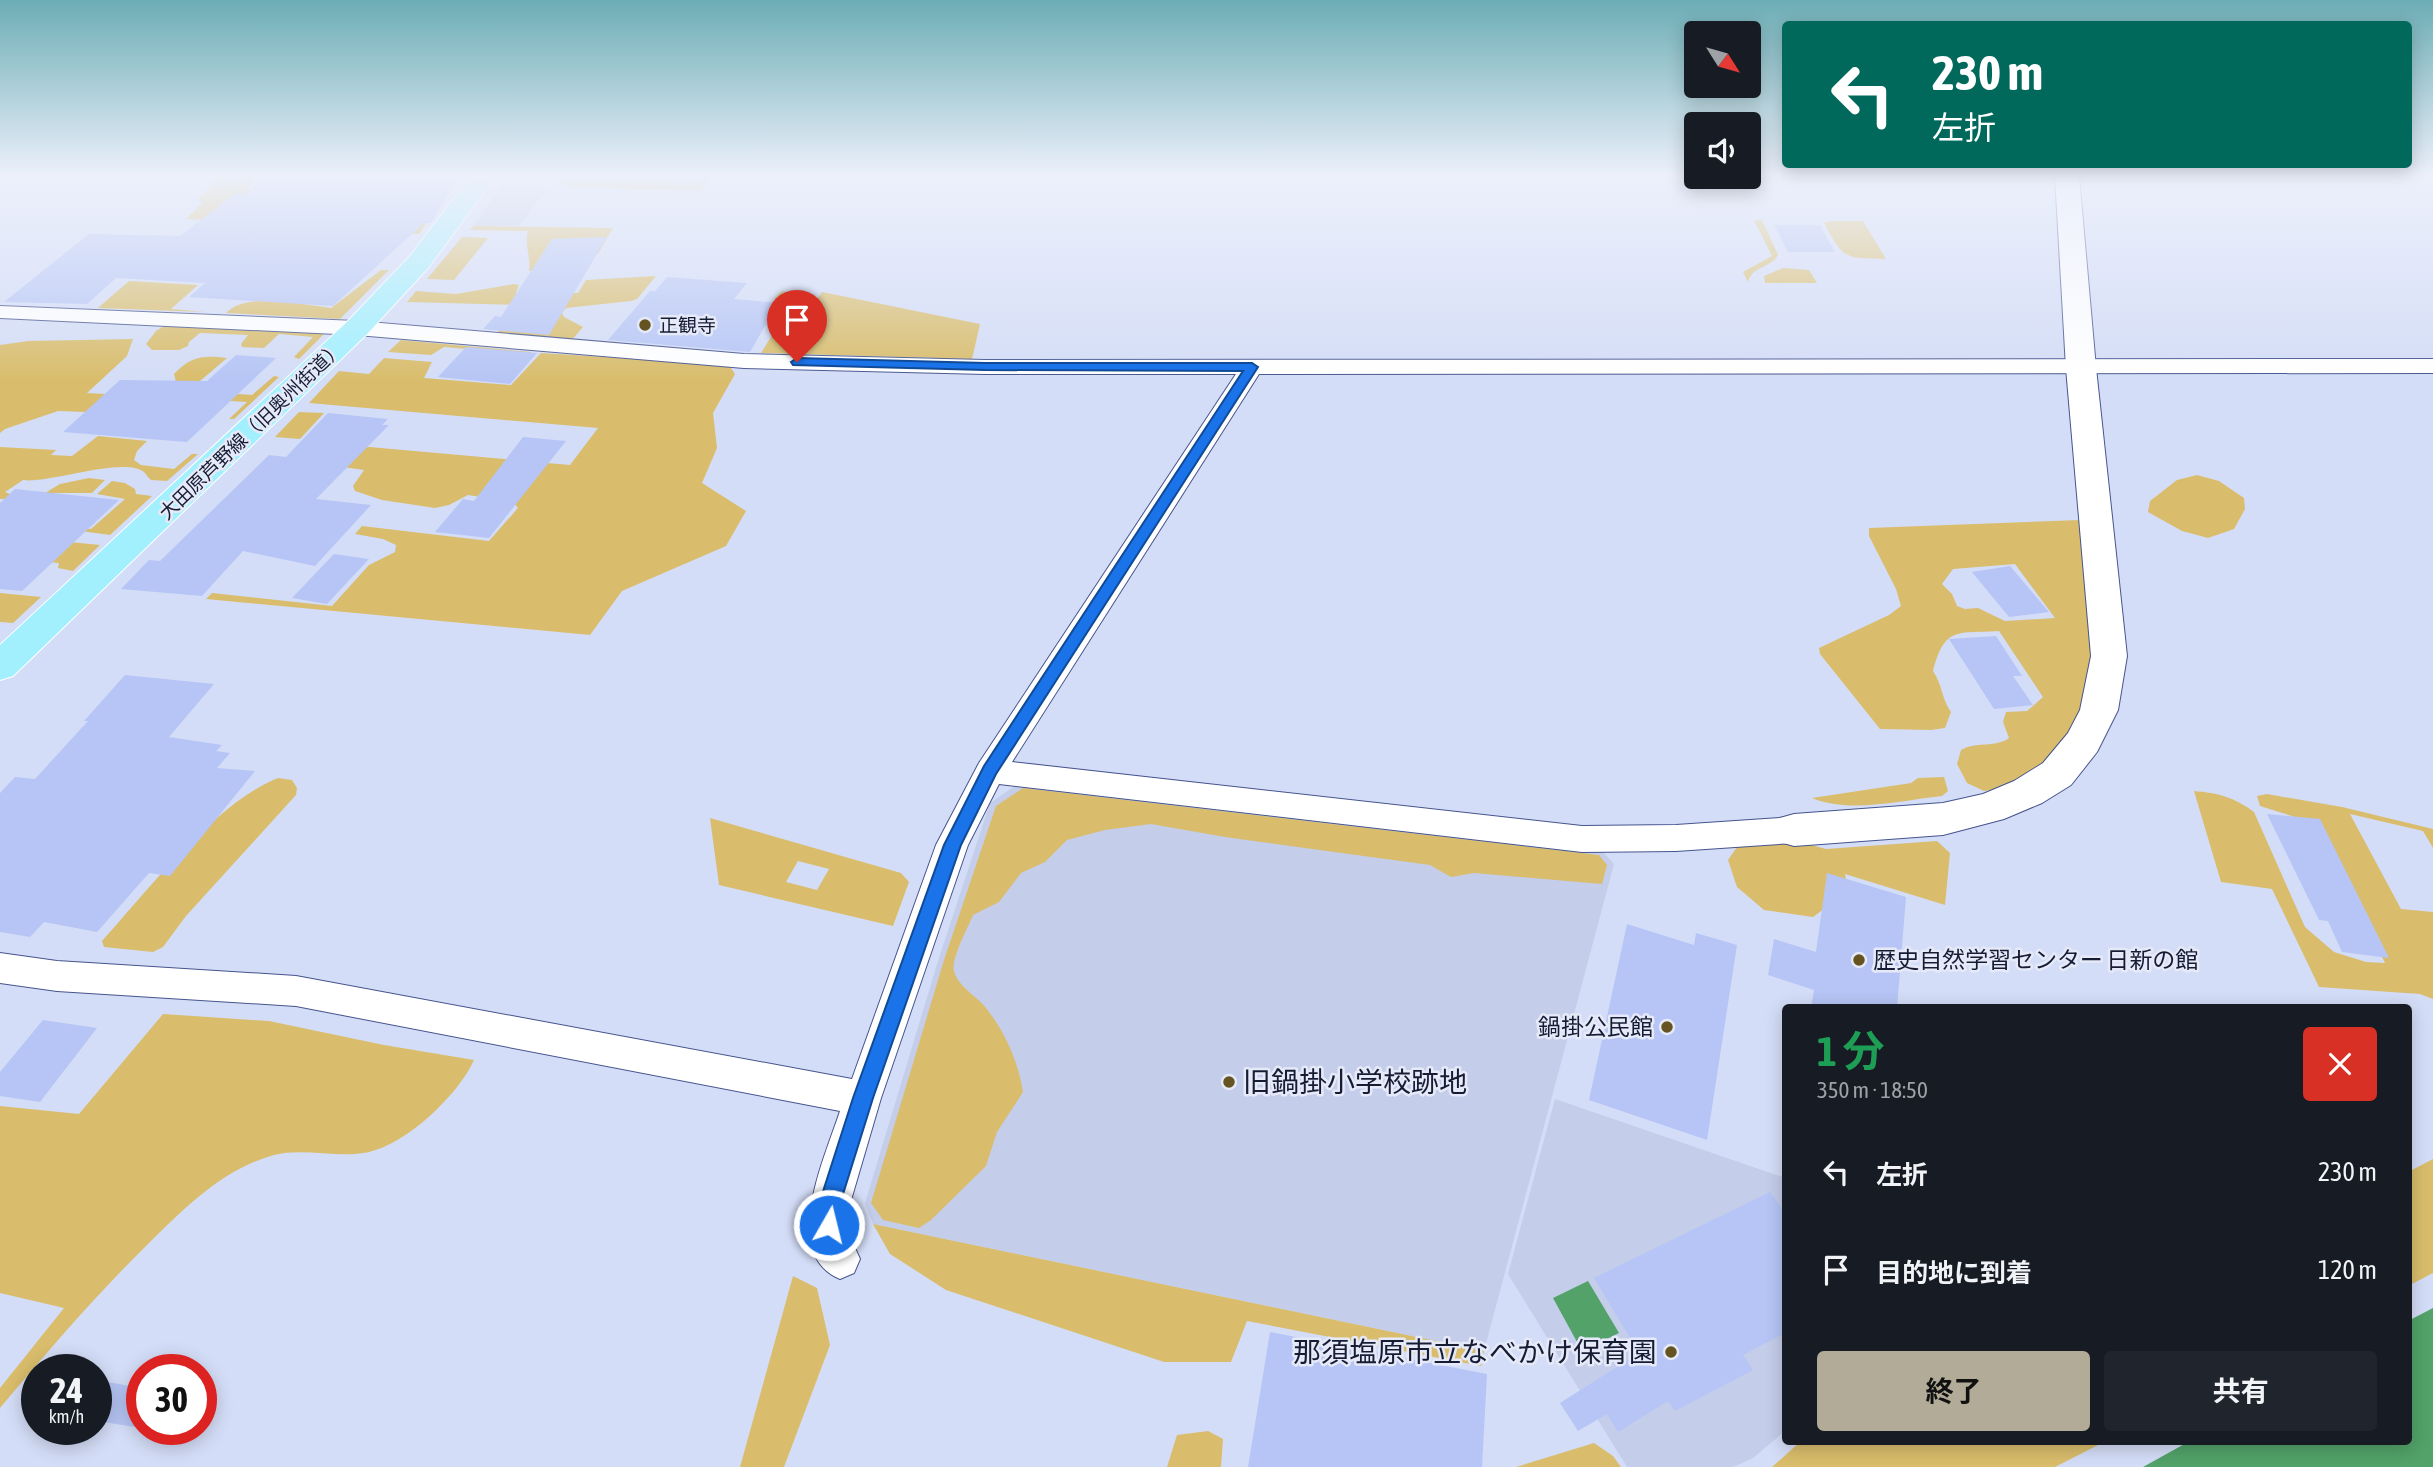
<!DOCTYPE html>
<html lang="ja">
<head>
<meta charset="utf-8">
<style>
  :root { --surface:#171b24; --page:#20242c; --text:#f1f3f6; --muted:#9ea1a6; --accent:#b2ab97 }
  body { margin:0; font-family:"Asap Condensed","Noto Sans JP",sans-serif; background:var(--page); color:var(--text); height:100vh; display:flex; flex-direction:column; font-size:26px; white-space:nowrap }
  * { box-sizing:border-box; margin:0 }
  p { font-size:23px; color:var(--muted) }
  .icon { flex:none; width:38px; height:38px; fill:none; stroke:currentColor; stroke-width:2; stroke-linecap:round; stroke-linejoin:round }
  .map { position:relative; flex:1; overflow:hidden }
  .sheet { position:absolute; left:1782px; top:1004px; width:630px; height:441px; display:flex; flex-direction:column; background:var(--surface); border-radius:7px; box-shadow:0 4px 18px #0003 }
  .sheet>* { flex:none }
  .guide { position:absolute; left:1782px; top:21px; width:630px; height:147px; border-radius:7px; box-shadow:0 4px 18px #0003; background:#00695c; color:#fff; overflow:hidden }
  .needle { width:46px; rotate:127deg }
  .buttons { position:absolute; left:1684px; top:21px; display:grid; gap:14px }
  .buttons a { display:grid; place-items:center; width:77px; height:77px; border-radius:7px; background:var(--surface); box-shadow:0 4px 18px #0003; font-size:35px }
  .speed { position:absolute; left:21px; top:1354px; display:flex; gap:14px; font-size:35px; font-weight:700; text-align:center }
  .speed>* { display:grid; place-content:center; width:91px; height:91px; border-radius:50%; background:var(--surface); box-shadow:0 4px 18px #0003; line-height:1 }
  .speed small { font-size:18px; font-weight:400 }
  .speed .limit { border:10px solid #d22; background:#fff; color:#111 }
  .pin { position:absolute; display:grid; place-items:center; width:60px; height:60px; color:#fff; margin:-72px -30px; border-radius:50% 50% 50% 0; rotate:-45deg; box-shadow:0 0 7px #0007 }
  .pin .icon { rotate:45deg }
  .me { position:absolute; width:77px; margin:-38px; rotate:8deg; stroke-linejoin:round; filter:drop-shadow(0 0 5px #0008) }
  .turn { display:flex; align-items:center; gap:24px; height:147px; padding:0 35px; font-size:32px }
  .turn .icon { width:91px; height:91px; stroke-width:2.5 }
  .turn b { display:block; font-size:49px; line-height:60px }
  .round { display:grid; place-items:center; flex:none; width:74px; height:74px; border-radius:7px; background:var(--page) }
  .overview { display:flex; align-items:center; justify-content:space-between; height:119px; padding:0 35px }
  h1 { font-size:42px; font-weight:700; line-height:52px; color:#1e9e55 }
  .primary-button { display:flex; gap:14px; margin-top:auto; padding:14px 35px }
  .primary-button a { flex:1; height:80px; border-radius:7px; background:var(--accent); color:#111; font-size:28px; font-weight:700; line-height:80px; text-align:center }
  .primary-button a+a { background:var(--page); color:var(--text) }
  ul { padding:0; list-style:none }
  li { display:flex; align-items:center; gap:21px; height:98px; padding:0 35px }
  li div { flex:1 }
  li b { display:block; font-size:26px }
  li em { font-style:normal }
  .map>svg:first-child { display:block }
  .built { fill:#c4cde9 }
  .green { fill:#d9bd6c; fill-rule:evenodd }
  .water { fill:#52a269 }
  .building { fill:#b6c5f5 }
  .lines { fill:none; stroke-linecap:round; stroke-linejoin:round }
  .minor-casing { stroke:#45548d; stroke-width:2 }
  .tertiary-casing { stroke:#45548d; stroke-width:2 }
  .primary-casing { stroke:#fff; stroke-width:2 }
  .minor { fill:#fff; fill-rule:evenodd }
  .tertiary { fill:#fff; fill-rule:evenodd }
  .primary { fill:#a2f0fe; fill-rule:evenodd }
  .route { fill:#1a73e8; stroke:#114b97; stroke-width:2 }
  .poi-dot { fill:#655422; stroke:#e6eaf8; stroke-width:2.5 }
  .labels { text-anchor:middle; stroke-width:5; stroke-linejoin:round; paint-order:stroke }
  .far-poi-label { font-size:19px; fill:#151c34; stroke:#e6eaf8; text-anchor:start }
  .far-street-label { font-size:19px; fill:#151c34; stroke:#e6eaf8 }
  .poi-label { font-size:23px; fill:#151c34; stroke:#e6eaf8; text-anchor:start }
  .near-poi-label { font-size:28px; fill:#151c34; stroke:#e6eaf8; text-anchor:start }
</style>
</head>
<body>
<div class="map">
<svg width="2433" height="1467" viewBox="0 0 2433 1467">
  <rect width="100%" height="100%" fill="#d4ddf7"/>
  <g class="built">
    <path d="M501 187 548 188 519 226H473Z"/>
    <path d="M1019 783 1603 852 1614 864 1484 1351 873 1224 865 1203 938 961 990 803Z"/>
    <path d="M1555 1099 1785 1178V1431L1753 1458 1733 1467H1627L1508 1274Z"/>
  </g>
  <g class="green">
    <path d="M564 176H675L672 183 699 182 702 176H710L701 190 569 188 561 183Z"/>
    <path d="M219 177H258L247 189 303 190 429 218 419 234 186 219 203 202 198 200Z"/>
    <path d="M1754 220H1762L1778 255C1771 268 1752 266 1748 282L1743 272 1772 256Z"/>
    <path d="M1831 221H1863L1886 259C1845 258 1844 260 1824 223Z"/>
    <path d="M473 226 613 228 598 254H550L538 271H529C531 256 524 245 528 231L470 230Z"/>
    <path d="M462 237 488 238 454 280 427 279Z"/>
    <path d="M1783 268 1809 270 1817 283H1765L1764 276Z"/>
    <path d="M381 270H389L340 319 226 313C247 291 303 305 331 308Z"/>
    <path d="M656 276 637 299 631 301 566 308 562 313 564 317 583 327 571 341 497 333 519 305 407 302 416 291 456 294 514 284 519 285 516 293H578L586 280Z"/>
    <path d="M129 281 198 285 171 309 205 312 98 308Z"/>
    <path d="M782 291 814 299C806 313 801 329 782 325L796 309V302L774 299Z"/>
    <path d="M822 292 980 324 972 359 761 353 777 327 797 328Z"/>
    <path d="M167 324 324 334 299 359 294 357 313 337 279 334 264 348 242 347 241 344 248 335 200 333 189 342 188 346 179 350H152L146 344 156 331Z"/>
    <path d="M133 339 127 356 87 393 164 397 176 382 174 374C191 356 203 355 227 358L200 381 196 391 252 395 274 376 279 377 234 419H229L247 402 184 398 166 415 58 411 5 429 0 433V345L28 341Z"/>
    <path d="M401 340 531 352 529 354 444 347 431 355 388 352Z"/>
    <path d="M541 353 718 364 731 368 735 374 713 413 717 448 702 483 746 511 726 546 622 591 590 635 206 599 212 593 332 606 369 565 395 552 396 545 383 539 355 534 362 526 489 541 518 508 513 502 468 495 449 505 435 508 382 500 355 491 353 486 364 470 328 465 347 445 570 465 598 428 309 403 339 371 369 374 384 358 432 362 424 378 511 385Z"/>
    <path d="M299 412 324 413 300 439 275 437Z"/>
    <path d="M98 436 147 441 137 451 134 460 141 465 174 469 192 454H198L167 481 151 480C148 478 147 475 144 472 124 456 48 484 23 480L5 492 10 494 9 499H0V447L56 450 51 455 72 456Z"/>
    <path d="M2197 475 2219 481 2244 498 2245 509 2234 529 2208 538 2182 531 2148 512 2150 501 2177 480Z"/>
    <path d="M89 478 105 480 92 493H45L60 484Z"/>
    <path d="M112 481 125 483 135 489 136 494 152 496 110 535 0 520 91 529 125 499 97 494Z"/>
    <path d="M2081 520 2100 640 2085 698 2069 733 2039 768 2003 788 1984 791 1967 783 1957 764 1961 750C1976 741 1996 748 2009 738L2003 722 2006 712 2027 711 2043 697 1999 631C1958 634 1945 625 1933 671 1943 686 1941 698 1951 712L1945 728 1931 730 1880 729 1820 654 1819 648 1889 615 1901 606 1896 589 1869 536V528ZM2015 564 2055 618 2005 621 1978 608 1965 609 1957 606 1952 594 1942 584 1953 569Z"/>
    <path d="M59 541 100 545 73 571 58 568 59 563 5 558Z"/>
    <path d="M0 593 41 597 13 623 0 622Z"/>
    <path d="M1944 777 1948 791 1942 796C1902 800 1850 814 1812 798L1911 783 1918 778Z"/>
    <path d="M278 778 292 780 297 788 296 795 186 916 163 947 153 952 104 947 102 941C148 890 215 803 278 778Z"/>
    <path d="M1023 788 1599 855 1607 865 1602 884 1474 873 1451 877 1430 865 1225 837 1151 824 1105 830 1067 840 1045 862 1021 873 999 902 973 915C968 928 951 958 954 971 958 987 977 996 986 1008 1005 1032 1018 1061 1023 1092L997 1132 986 1166 931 1220 919 1228 883 1220 871 1203 944 960 996 806Z"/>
    <path d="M2194 791C2218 793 2234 797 2254 812L2305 927 2334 952 2366 962 2385 963 2345 880 2311 822 2260 806 2257 796 2267 794 2342 807 2433 829V848L2423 831 2350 814 2401 909 2433 912V999L2420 994 2319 987 2272 889 2221 882Z"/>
    <path d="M710 818 901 873 909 882 893 926 719 885ZM798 861 829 869 817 890 786 882Z"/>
    <path d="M1772 840 1796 841 1826 849 1937 841 1950 853 1945 905 1845 874 1847 884 1835 901 1813 917 1764 910 1737 887 1728 860 1737 847Z"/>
    <path d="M163 1014 269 1021 384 1045 474 1060C458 1095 408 1143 369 1152 339 1159 304 1147 274 1155 223 1169 186 1207 149 1243 96 1295 48 1351 0 1408V1388L64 1308 0 1293V1106L79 1114Z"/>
    <path d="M2433 1159V1273L2408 1286V1172Z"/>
    <path d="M873 1224 1484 1351 1481 1366 1247 1321 1231 1362H1164L946 1290 890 1254Z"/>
    <path d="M793 1276 817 1288 830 1345 784 1467H740Z"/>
    <path d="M1208 1431 1223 1439 1221 1467H1167L1177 1435Z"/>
    <path d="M1800 1442H2104L2055 1467H1772Z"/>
    <path d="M1594 1443 1613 1456 1621 1467H1516Z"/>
  </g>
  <g class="water">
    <path d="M1588 1281 1619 1333 1582 1351 1553 1298Z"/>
    <path d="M2433 1308V1467H2143L2188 1442H2408V1321Z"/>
  </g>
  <g class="building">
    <path d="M344 176H459L431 223H424L333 306 189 297 205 283 116 278 87 304 4 302 89 234 180 236 236 193 247 194 263 178 343 179Z"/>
    <path d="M1774 225H1820L1835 252H1788Z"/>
    <path d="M607 237 549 335 483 329 495 316 501 317 552 239Z"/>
    <path d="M667 277 747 283 734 299 778 303 750 352 608 340 650 291H655Z"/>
    <path d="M466 347 537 353 510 384 438 377Z"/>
    <path d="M236 355 276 358 187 442 63 432 120 380 207 381Z"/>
    <path d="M328 413 388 419 382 425H389L316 499 371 505 315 566 243 551 202 596 121 589 149 560 160 561 269 455 286 457Z"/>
    <path d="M523 437 566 441 489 538 435 532 463 499 474 501Z"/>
    <path d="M15 489 119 500 22 591 0 589V503Z"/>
    <path d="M334 554 369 559 327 604 292 598Z"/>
    <path d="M2010 566 2049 612 2009 617 1972 572Z"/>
    <path d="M1996 636 2022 676H2013L2033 705 1994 709 1949 639Z"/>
    <path d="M125 675 214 684 169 737 222 745 216 751 230 753 217 768 255 771 170 876 149 873 97 932 44 922 30 937 0 932V793L15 777 35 779 88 721H84Z"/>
    <path d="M2267 814 2320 819 2389 958 2342 952 2328 921 2319 920Z"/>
    <path d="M1827 873 1906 897 1897 1008H1811L1814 990 1768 975 1774 939 1816 952Z"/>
    <path d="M1627 924 1694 945 1696 933 1737 945 1707 1140 1589 1100Z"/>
    <path d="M43 1020 97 1028 40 1102 0 1096V1072Z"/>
    <path d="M1770 1192 1785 1213V1333L1743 1355 1753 1370 1675 1411 1668 1401 1618 1432 1607 1414 1578 1431 1560 1403 1639 1353 1594 1278Z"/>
    <path d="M1270 1332 1487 1374 1482 1467H1248Z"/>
    <path d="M96 1380 142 1388V1428L96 1421Z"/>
  </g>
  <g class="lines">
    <defs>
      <path id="minor" d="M0 306 357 321 744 354 985 360 2433 359V373L1259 374 1012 762 1582 826 1676 825 1794 817 1805 821 1810 830 1805 839 1794 843 1676 851 1582 852 999 784 968 845 881 1098 849 1207 850 1237 860 1259 854 1273 840 1279C779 1254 826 1155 840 1111L296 1006 57 991 0 983V953L57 961 296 976 852 1079 936 845 979 763 1236 374H985L744 368 357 335 0 318Z"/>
      <path id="tertiary" d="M2055 176H2079L2096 368 2127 656 2118 710 2097 752 2071 785 2042 803 2004 819 1943 835 1794 846 1780 842 1774 830 1780 818 1794 814 1943 803 1983 794 2014 781 2043 763 2068 733 2080 710 2091 656 2066 368Z"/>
      <path id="primary" d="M471 176H496L428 268 367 334 13 676 0 680V645L347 322 410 256Z"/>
    </defs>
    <use href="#minor" class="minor-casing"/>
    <use href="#tertiary" class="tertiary-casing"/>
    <use href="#primary" class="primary-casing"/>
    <use href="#minor" class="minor"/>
    <use href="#tertiary" class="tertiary"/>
    <use href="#primary" class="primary"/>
  </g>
  <linearGradient id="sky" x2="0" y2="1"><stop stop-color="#6cadb5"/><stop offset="0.46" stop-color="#ecf0fb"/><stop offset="1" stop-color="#ecf0fb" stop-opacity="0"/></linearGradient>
  <rect width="2433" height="381" fill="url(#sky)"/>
  <path class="route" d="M797 358 985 363H1252L1258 367 996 774 961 845 873 1098 839 1207 840 1225 837 1232 829 1235 822 1232 818 1207 853 1098 944 845 984 766 1243 371 985 370 793 365 791 362Z"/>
  <g class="poi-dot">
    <circle cx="645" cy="325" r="7"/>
    <circle cx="1859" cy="960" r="7"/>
    <circle cx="1667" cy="1027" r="7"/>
    <circle cx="1229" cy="1082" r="7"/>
    <circle cx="1671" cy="1352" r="7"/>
  </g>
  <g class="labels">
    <g class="far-poi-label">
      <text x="659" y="332">正観寺</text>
    </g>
    <g class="far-street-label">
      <text transform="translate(251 430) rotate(-44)" y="7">大田原芦野線（旧奥州街道）</text>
    </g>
    <g class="poi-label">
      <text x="1873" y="968">歴史自然学習センター 日新の館</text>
      <text x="1653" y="1035" text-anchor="end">鍋掛公民館</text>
    </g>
    <g class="near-poi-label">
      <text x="1243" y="1092">旧鍋掛小学校跡地</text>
      <text x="1657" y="1362" text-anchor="end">那須塩原市立なべかけ保育園</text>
    </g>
  </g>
</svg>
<div class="buttons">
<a><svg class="needle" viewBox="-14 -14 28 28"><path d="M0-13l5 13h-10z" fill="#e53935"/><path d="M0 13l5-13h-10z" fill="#9ea1a6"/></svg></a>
<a><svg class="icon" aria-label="sound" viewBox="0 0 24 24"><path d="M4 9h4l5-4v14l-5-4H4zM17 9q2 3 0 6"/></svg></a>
</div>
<div class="speed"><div>24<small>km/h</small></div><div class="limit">30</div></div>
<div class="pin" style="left:797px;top:362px;background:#d93025"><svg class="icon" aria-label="arrive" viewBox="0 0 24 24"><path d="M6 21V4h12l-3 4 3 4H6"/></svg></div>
<svg class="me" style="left:829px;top:1225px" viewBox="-20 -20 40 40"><circle r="17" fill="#1a73e8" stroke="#fff" stroke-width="3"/><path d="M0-11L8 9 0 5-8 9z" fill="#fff"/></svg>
<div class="guide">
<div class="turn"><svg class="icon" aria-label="left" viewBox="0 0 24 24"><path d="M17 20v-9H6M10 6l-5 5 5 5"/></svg><div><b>230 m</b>左折</div></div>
</div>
<section class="sheet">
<div class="overview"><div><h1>1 分</h1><p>350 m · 18:50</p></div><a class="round" style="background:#d93025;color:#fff"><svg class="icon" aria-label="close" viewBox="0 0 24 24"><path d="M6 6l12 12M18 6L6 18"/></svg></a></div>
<ul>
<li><svg class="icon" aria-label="left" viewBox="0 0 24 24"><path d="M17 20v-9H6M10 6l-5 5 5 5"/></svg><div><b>左折</b></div><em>230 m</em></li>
<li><svg class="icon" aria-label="arrive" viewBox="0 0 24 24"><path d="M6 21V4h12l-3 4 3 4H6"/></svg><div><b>目的地に到着</b></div><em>120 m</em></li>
</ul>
<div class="primary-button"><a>終了</a><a>共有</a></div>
</section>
</div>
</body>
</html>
